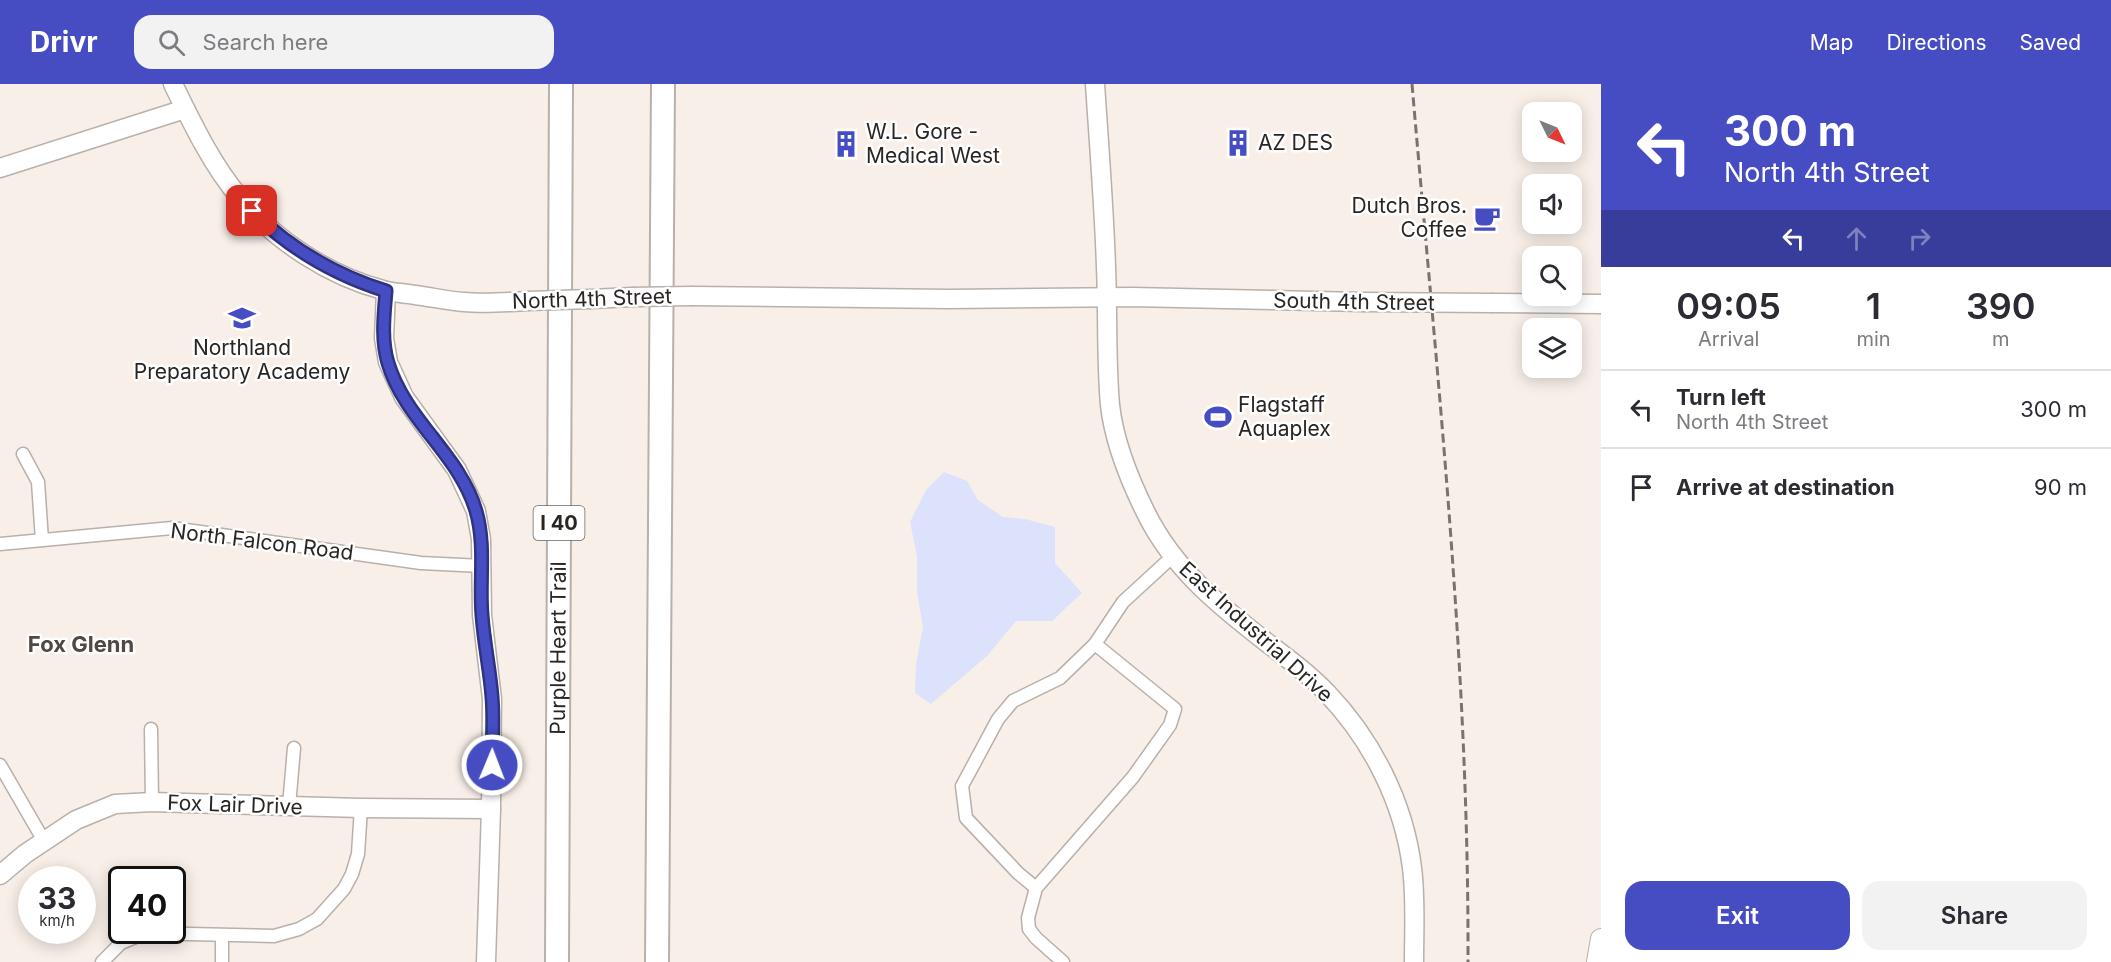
<!DOCTYPE html>
<html lang="en">
<head>
<meta charset="utf-8">
<style>
  :root { --surface:#fff; --page:#f2f2f3; --text:#2b2b33; --muted:#7c7c81; --line:#e1e1e2; --accent:#464dc3 }
  body { margin:0; font-family:Inter,sans-serif; background:var(--page); color:var(--text); height:100vh; display:flex; flex-direction:column; font-size:22px; white-space:nowrap }
  * { box-sizing:border-box; margin:0 }
  p { font-size:20px; color:var(--muted) }
  .icon { flex:none; width:33px; height:33px; fill:none; stroke:currentColor; stroke-width:2; stroke-linecap:round; stroke-linejoin:round }
  .map { position:relative; flex:1; overflow:hidden }
  .panel { display:flex; flex-direction:column; background:var(--surface); width:510px }
  .panel>* { flex:none }
  .guide { background:#464dc3; color:#fff; overflow:hidden }
  .needle { width:39px; rotate:133deg }
  .fabs { position:absolute; left:1522px; top:18px; display:grid; gap:12px }
  .fabs a { display:grid; place-items:center; width:60px; height:60px; border-radius:12px; background:var(--surface); box-shadow:0 3px 15px #0003; font-size:30px }
  .speed { position:absolute; left:18px; top:782px; display:flex; gap:12px; font-size:30px; font-weight:700; text-align:center }
  .speed>* { display:grid; place-content:center; width:78px; height:78px; border-radius:50%; background:var(--surface); box-shadow:0 3px 15px #0003; line-height:1 }
  .speed small { font-size:15px; font-weight:400 }
  .speed .limit { border:3px solid #111; border-radius:9px; background:#fff; color:#111 }
  .pin { position:absolute; display:grid; place-items:center; width:51px; height:51px; color:#fff; margin:-26px; border-radius:12px; box-shadow:0 3px 9px #0006 }
  .me { position:absolute; width:66px; margin:-33px; rotate:1deg; stroke-linejoin:round; filter:drop-shadow(0 0 4px #0008) }
  .turn { display:flex; align-items:center; gap:21px; height:126px; padding:0 24px; font-size:27px }
  .turn .icon { width:78px; height:78px; stroke-width:2.5 }
  .turn b { display:block; font-size:42px; line-height:51px }
  .lanes { display:flex; align-items:center; height:57px; padding:0 24px; background:#0003; justify-content:center; gap:30px; direction:ltr }
  .lanes .off { opacity:.35 }
  .eta { display:flex; justify-content:space-evenly; align-items:center; height:102px; text-align:center }
  .eta b { font-size:36px; font-weight:600; line-height:42px }
  .button { display:flex; gap:12px; margin-top:auto; padding:12px 24px }
  .button a { flex:1; height:69px; border-radius:18px; background:var(--accent); color:#fff; font-size:24px; font-weight:600; line-height:69px; text-align:center }
  .button a+a { background:var(--page); color:var(--text) }
  ul { padding:0; list-style:none }
  li { display:flex; align-items:center; gap:18px; height:78px; padding:0 24px; border-top:2px solid var(--line) }
  li div { flex:1 }
  li b { display:block; font-size:22px }
  li em { font-style:normal }
  header { display:flex; align-items:center; gap:36px; box-sizing:border-box; height:84px; padding:0 30px; background:var(--accent); color:#fff }
  header strong { font-size:28px }
  nav { display:flex; gap:33px; margin-inline-start:auto; font-size:21px }
  .search { width:420px; height:54px; background:var(--page); display:flex; align-items:center; gap:15px; box-sizing:border-box; padding:0 21px; border-radius:18px; color:var(--muted); font-size:22px }
  main { display:flex; flex:1; min-height:0 }
  .map>svg:first-child { display:block }
  .green { fill:#dce2fb }
  .lines { fill:none; stroke-linecap:round; stroke-linejoin:round }
  .street-casing { stroke:#b8b0aa; stroke-width:15 }
  .secondary-casing { stroke:#b8b0aa; stroke-width:21 }
  .primary-casing { stroke:#b8b0aa; stroke-width:22 }
  .highway-casing { stroke:#b8b0aa; stroke-width:26 }
  .street { stroke:#fff; stroke-width:12 }
  .secondary { stroke:#fff; stroke-width:18 }
  .primary { stroke:#fff; stroke-width:20 }
  .highway { stroke:#fff; stroke-width:22 }
  .rail { stroke:#79736f; stroke-width:3; stroke-dasharray:9 4.5; stroke-linecap:butt }
  .secondary-bridge-casing { stroke:#b8b0aa; stroke-width:21; stroke-linecap:butt }
  .secondary-bridge { stroke:#fff; stroke-width:18 }
  .route-casing { stroke:#2e327f; stroke-width:15 }
  .route { stroke:#464dc3; stroke-width:10 }
  .labels { text-anchor:middle; stroke-width:5; stroke-linejoin:round; paint-order:stroke }
  .shield { fill:#fefefe; stroke:#696665; stroke-width:1.5 }
  .shield-label { font-size:20px; font-weight:bold; fill:#292523 }
  .poi-label { font-size:21px; fill:#292523; stroke:#fefefe; text-anchor:start }
  .street-label { font-size:21px; fill:#292523; stroke:#fefefe }
  .neighbourhood-label { font-size:22px; font-weight:bold; fill:#4f4843; stroke:#fefefe }
</style>
</head>
<body>
<header>
<strong>Drivr</strong>
<div class="search"><svg class="icon" aria-label="search" viewBox="0 0 24 24"><circle cx="10" cy="10" r="6"/><path d="M15 15l6 6"/></svg>Search here</div>
<nav><a>Map</a><a>Directions</a><a>Saved</a></nav>
</header>
<main>
<div class="map">
<svg width="1601" height="878" viewBox="0 0 1601 878">
  <rect width="100%" height="100%" fill="#f8efe8"/>
  <path class="green" d="M944 388 967 397 978 416 1003 433 1025 435 1055 443V479L1082 509 1052 537H1016L987 572 931 620 915 609 916 580 923 543 917 508V472L910 438 926 406Z"/>
  <g class="lines">
    <defs>
      <g id="street">
        <path d="M23 370 38 398 42 456"/>
        <path d="M0 460 172 444 421 479 482 482"/>
        <path d="M151 645 152 718"/>
        <path d="M0 681 44 757"/>
        <path d="M289 722 294 664"/>
        <path d="M1036 804 1018 789 966 734 962 702 998 635 1013 617 1060 594 1095 560 1123 518 1172 473"/>
        <path d="M102 878 121 859 145 849 274 852 299 845 317 835 344 805 352 790 358 770 361 724"/>
        <path d="M222 878V852"/>
        <path d="M1063 878 1036 854 1029 845 1028 834 1036 804 1133 693 1170 641 1175 625 1095 560"/>
      </g>
      <g id="secondary">
        <path d="M173 0C192 39 212 81 240 114 275 157 330 192 383 206 393 209 404 209 415 211 431 213 448 217 464 218 485 220 507 218 528 217"/>
        <path d="M1095 0C1099 61 1104 122 1106 183 1108 229 1106 276 1110 321 1114 357 1130 397 1146 429 1174 486 1221 523 1270 561 1290 576 1310 591 1327 609 1372 656 1404 719 1412 784 1416 815 1414 847 1414 878"/>
        <path d="M0 84 185 25"/>
        <path d="M386 207 384 254 388 278 404 313 457 386 476 427 481 455 482 531 492 615 491 725 486 878"/>
        <path d="M692 212 949 215 1132 213 1362 218"/>
        <path d="M591 215 632 213"/>
        <path d="M1493 219 1601 220"/>
        <path d="M0 791 25 770 76 736 115 720 152 718 361 724 491 725"/>
      </g>
      <path id="primary" d="M1597 878 1601 855"/>
      <g id="highway">
        <path id="s1" d="M557 878 561 0"/>
        <path d="M657 878 663 0"/>
      </g>
    </defs>
    <use href="#street" class="street-casing"/>
    <use href="#secondary" class="secondary-casing"/>
    <use href="#primary" class="primary-casing"/>
    <use href="#highway" class="highway-casing"/>
    <use href="#street" class="street"/>
    <use href="#secondary" class="secondary"/>
    <use href="#primary" class="primary"/>
    <use href="#highway" class="highway"/>
    <path class="rail" d="M1412 0C1437 292 1469 584 1468 878"/>
    <defs>
      <g id="secondary-bridge">
        <path d="M632 213 692 212"/>
        <path d="M528 217 591 215"/>
        <path d="M1362 218 1493 219"/>
      </g>
    </defs>
    <use href="#secondary-bridge" class="secondary-bridge-casing"/>
    <use href="#secondary-bridge" class="secondary-bridge"/>
  </g>
  <g class="lines">
    <defs>
      <path id="route" d="M252 127C290 165 335 191 386 207 384 231 381 256 388 279 405 336 460 371 476 427 486 461 479 497 482 531 484 559 490 586 492 613 494 635 492 659 492 681"/>
    </defs>
    <use href="#route" class="route-casing"/>
    <use href="#route" class="route"/>
  </g>
  <defs>
    <symbol id="building-bare" viewBox="-9 -9 18 18"><path d="M-4-6H4V6H1V3H-1V6H-4ZM-2.5-4.3h1.7v1.8h-1.7ZM.8-4.3h1.7v1.8H.8ZM-2.5-1h1.7V.8h-1.7ZM.8-1h1.7V.8H.8Z" fill="#464dc3" stroke="#fefefe" stroke-width="2.5" paint-order="stroke"/></symbol>
    <symbol id="cafe-bare" viewBox="-9 -9 18 18"><path d="M-5.5-4.5H6V0H3Q3 3.5 0 3.5H-2.5Q-5.5 3.5-5.5 0ZM3-3.2v2h1.7v-2ZM-6 4.5H4V6H-6Z" fill="#464dc3" stroke="#fefefe" stroke-width="2.5" paint-order="stroke"/></symbol>
    <symbol id="school-bare" viewBox="-9 -9 18 18"><path d="M0-5L7-2L0 1L-7-2ZM-4 1L0 2.5L4 1V4Q0 6-4 4Z" fill="#464dc3" stroke="#fefefe" stroke-width="2.5" paint-order="stroke"/></symbol>
    <symbol id="stadium-bare" viewBox="-9 -9 18 18"><path d="M0-5a6.5 5 0 1 0 0 10a6.5 5 0 1 0 0-10ZM-3.5-1.8h7v3.6h-7Z" fill="#464dc3" stroke="#fefefe" stroke-width="2.5" paint-order="stroke"/></symbol>
  </defs>
  <g fill-rule="evenodd">
    <use href="#building-bare" x="1219" y="40" width="38" height="38"/>
    <use href="#building-bare" x="827" y="41" width="38" height="38"/>
    <use href="#cafe-bare" x="1468" y="115" width="38" height="38"/>
    <use href="#school-bare" x="223" y="215" width="38" height="38"/>
    <use href="#stadium-bare" x="1199" y="314" width="38" height="38"/>
  </g>
  <g class="labels">
    <rect class="shield" x="533.5" y="422" width="51" height="34" rx="4.5"/>
    <g class="shield-label">
      <text x="559" y="446">I 40</text>
    </g>
    <g class="poi-label">
      <text x="866" y="55">W.L. Gore -<tspan x="866" dy="24">Medical West</tspan></text>
      <text x="1258" y="66">AZ DES</text>
      <text x="1467" y="129" text-anchor="end">Dutch Bros.<tspan x="1467" dy="24">Coffee</tspan></text>
      <text x="242" y="271" text-anchor="middle">Northland<tspan x="242" dy="24">Preparatory Academy</tspan></text>
      <text x="1238" y="328">Flagstaff<tspan x="1238" dy="24">Aquaplex</tspan></text>
    </g>
    <g class="street-label">
      <text transform="translate(592 215) rotate(-2)" y="7">North 4th Street</text>
      <text transform="translate(1354 218) rotate(1)" y="7">South 4th Street</text>
      <text transform="translate(262 458) rotate(7)" y="7">North Falcon Road</text>
      <text transform="translate(1256 548) rotate(42)" y="7">East Industrial Drive</text>
      <text dy="7" stroke="none"><textPath href="#s1" startOffset="314">Purple Heart Trail</textPath></text>
      <text transform="translate(235 721) rotate(2)" y="7">Fox Lair Drive</text>
    </g>
    <g class="neighbourhood-label">
      <text x="81" y="568">Fox Glenn</text>
    </g>
  </g>
</svg>
<div class="fabs">
<a><svg class="needle" viewBox="-14 -14 28 28"><path d="M0-13l5 13h-10z" fill="#e53935"/><path d="M0 13l5-13h-10z" fill="#7c7c81"/></svg></a>
<a><svg class="icon" aria-label="sound" viewBox="0 0 24 24"><path d="M4 9h4l5-4v14l-5-4H4zM17 9q2 3 0 6"/></svg></a>
<a><svg class="icon" aria-label="search" viewBox="0 0 24 24"><circle cx="10" cy="10" r="6"/><path d="M15 15l6 6"/></svg></a>
<a><svg class="icon" aria-label="layers" viewBox="0 0 24 24"><path d="M12 4l9 5-9 5-9-5zM3 14l9 5 9-5"/></svg></a>
</div>
<div class="speed"><div>33<small>km/h</small></div><div class="limit">40</div></div>
<div class="pin" style="left:252px;top:127px;background:#d93025"><svg class="icon" aria-label="arrive" viewBox="0 0 24 24"><path d="M6 21V4h12l-3 4 3 4H6"/></svg></div>
<svg class="me" style="left:492px;top:681px" viewBox="-20 -20 40 40"><circle r="17" fill="#464dc3" stroke="#fff" stroke-width="3"/><path d="M0-11L8 9 0 5-8 9z" fill="#fff"/></svg>
</div>
<section class="panel">
<div class="guide">
<div class="turn"><svg class="icon" aria-label="left" viewBox="0 0 24 24"><path d="M17 20v-9H6M10 6l-5 5 5 5"/></svg><div><b>300 m</b>North 4th Street</div></div>
<div class="lanes"><svg class="icon" aria-label="left" viewBox="0 0 24 24"><path d="M17 20v-9H6M10 6l-5 5 5 5"/></svg><svg class="icon off" aria-label="ahead" viewBox="0 0 24 24"><path d="M12 20V5M6 11l6-6 6 6"/></svg><svg class="icon off" aria-label="right" viewBox="0 0 24 24"><path d="M7 20v-9h11M14 6l5 5-5 5"/></svg></div>
</div>
<div class="eta">
<div><b>09:05</b><p>Arrival</p></div>
<div><b>1</b><p>min</p></div>
<div><b>390</b><p>m</p></div>
</div>
<ul>
<li><svg class="icon" aria-label="left" viewBox="0 0 24 24"><path d="M17 20v-9H6M10 6l-5 5 5 5"/></svg><div><b>Turn left</b><p>North 4th Street</p></div><em>300 m</em></li>
<li><svg class="icon" aria-label="arrive" viewBox="0 0 24 24"><path d="M6 21V4h12l-3 4 3 4H6"/></svg><div><b>Arrive at destination</b></div><em>90 m</em></li>
</ul>
<div class="button"><a>Exit</a><a>Share</a></div>
</section>
</main>
</body>
</html>
